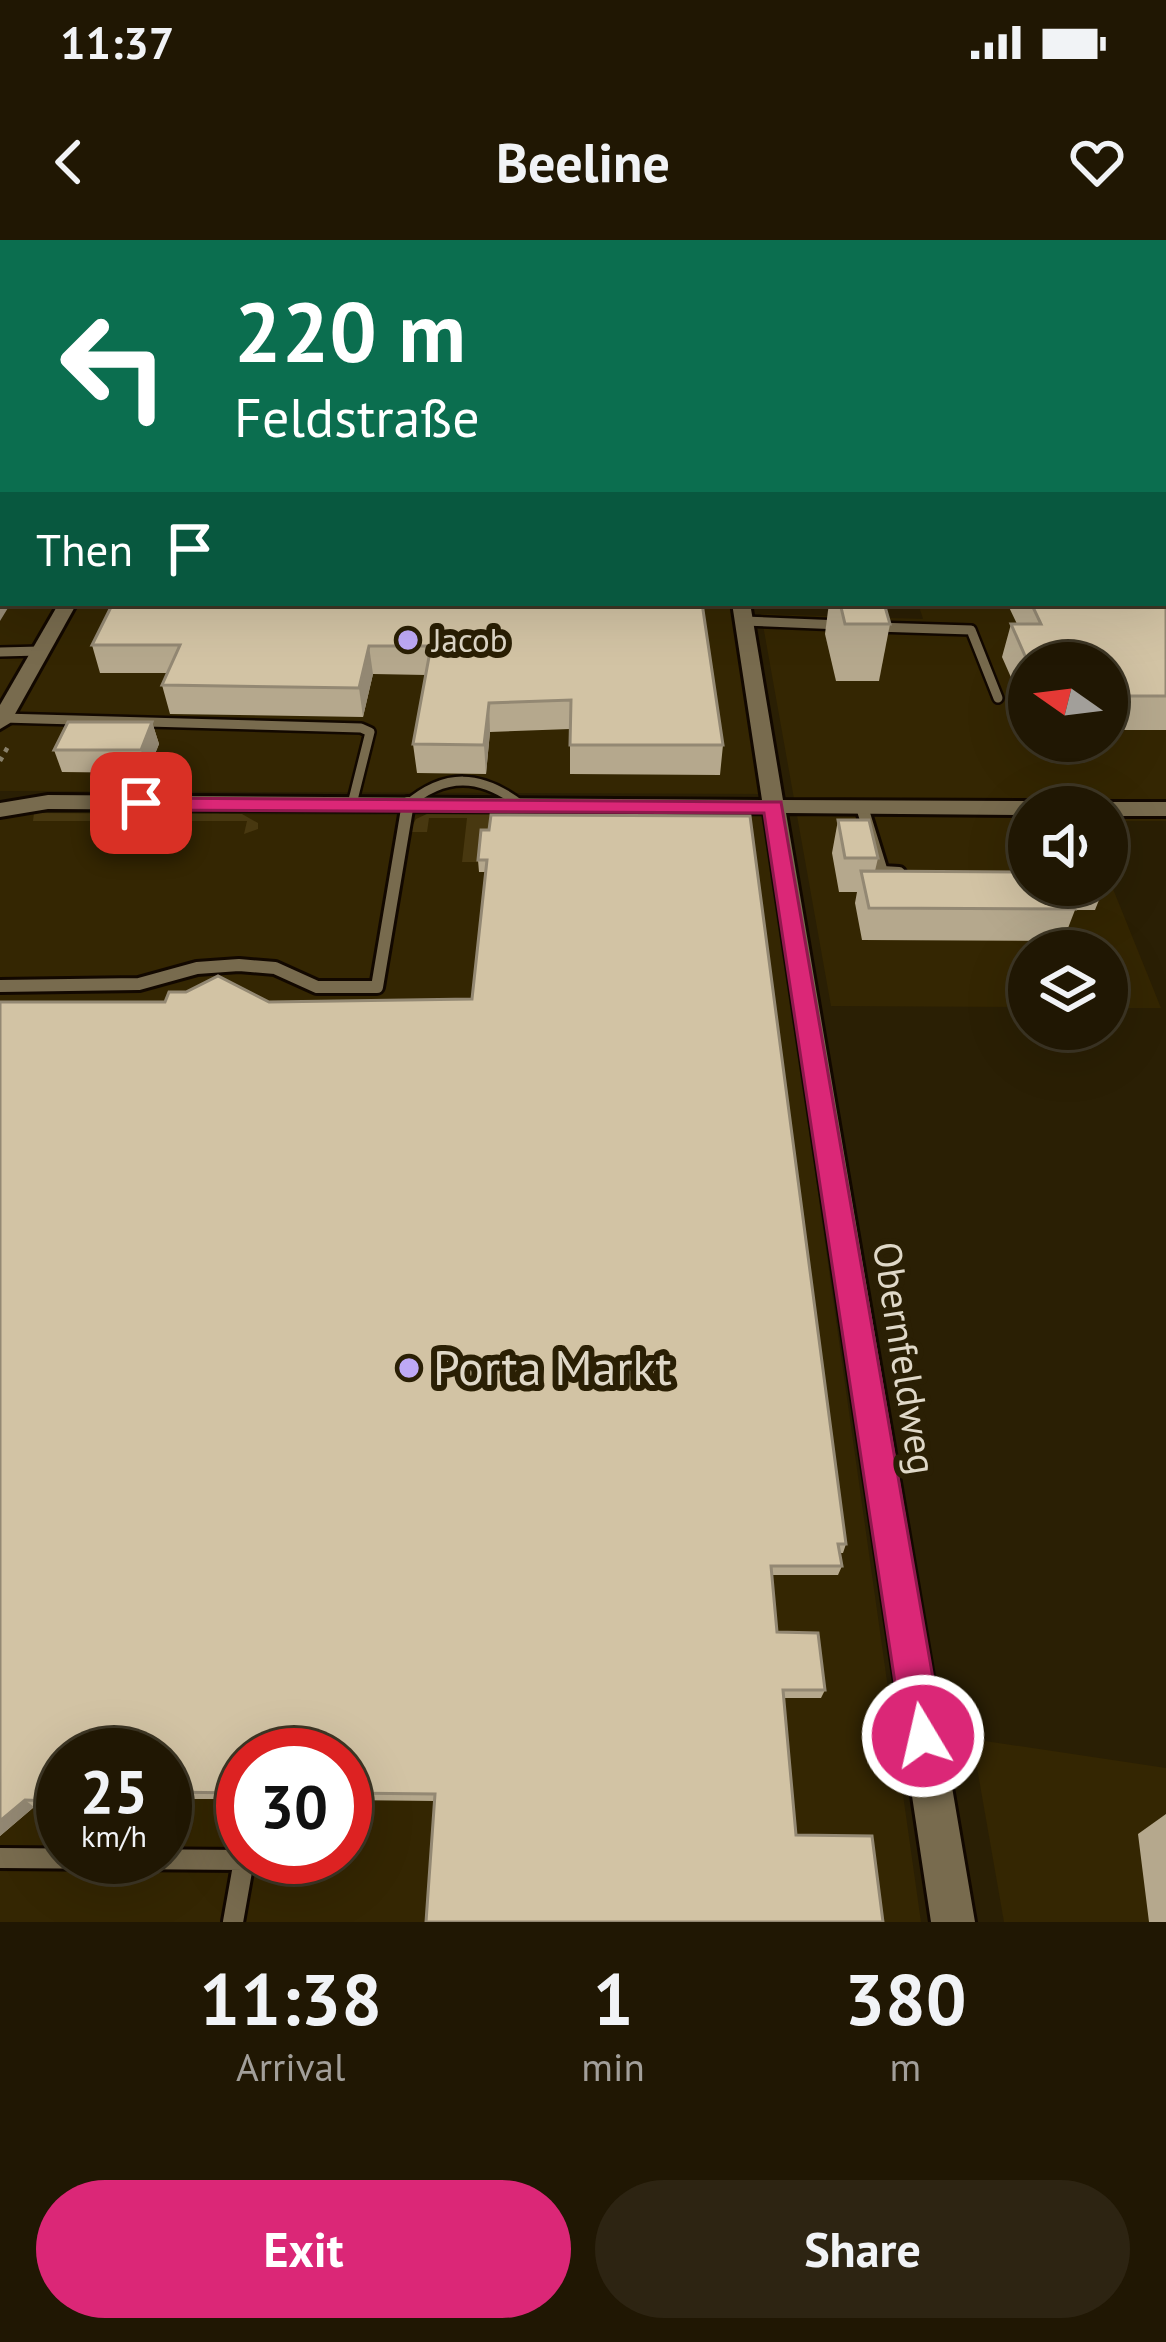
<!DOCTYPE html>
<html lang="en">
<head>
<meta charset="utf-8">
<style>
  :root { --surface:#201703; --page:#2d2412; --text:#f1f3f6; --muted:#a29f9a; --line:#3d3625; --accent:#db2777 }
  body { margin:0; font-family:"PT Sans",sans-serif; background:var(--page); color:var(--text); height:100vh; display:flex; flex-direction:column; font-size:45px; white-space:nowrap }
  * { box-sizing:border-box; margin:0 }
  p { font-size:39px; color:var(--muted) }
  .icon { flex:none; width:66px; height:66px; fill:none; stroke:currentColor; stroke-width:2; stroke-linecap:round; stroke-linejoin:round }
  .map { position:relative; height:1682px; overflow:hidden }
  .sheet { display:flex; flex-direction:column; background:var(--surface); flex:1 }
  .sheet>* { flex:none }
  .guide { position:absolute; left:0px; top:0px; width:1167px; height:366px; box-shadow:0 12px 48px #0002,0 0 0 3px var(--line); background:#0b6e4f; color:#fff; overflow:hidden }
  .needle { width:78px; rotate:284deg }
  .controls { position:absolute; left:1008px; top:402px; display:grid; gap:24px }
  .controls a { display:grid; place-items:center; width:120px; height:120px; border-radius:50%; background:var(--surface); box-shadow:0 12px 48px #0002,0 0 0 3px var(--line); font-size:60px }
  .speed { position:absolute; left:36px; top:1488px; display:flex; gap:24px; font-size:60px; font-weight:700; text-align:center }
  .speed>* { display:grid; place-content:center; width:156px; height:156px; border-radius:50%; background:var(--surface); box-shadow:0 12px 48px #0002,0 0 0 3px var(--line); line-height:1 }
  .speed small { font-size:30px; font-weight:400 }
  .speed .limit { border:18px solid #d22; background:#fff; color:#111 }
  .pin { position:absolute; display:grid; place-items:center; width:102px; height:102px; color:#fff; margin:-51px; border-radius:24px; box-shadow:0 6px 18px #0006 }
  .me { position:absolute; width:132px; margin:-66px; rotate:351deg; stroke-linejoin:round; filter:drop-shadow(0 0 9px #0008) }
  .turn { display:flex; align-items:center; gap:42px; height:252px; padding:0 36px; font-size:54px }
  .turn .icon { width:156px; height:156px; stroke-width:2.5 }
  .turn b { display:block; font-size:84px; line-height:102px }
  .then { display:flex; align-items:center; height:114px; padding:0 36px; background:#0003; gap:24px; font-size:45px }
  .eta { display:flex; justify-content:space-evenly; align-items:center; height:204px; text-align:center }
  .eta b { font-size:72px; font-weight:700; line-height:84px }
  .button { display:flex; gap:24px; margin-top:auto; padding:24px 36px }
  .button a { flex:1; height:138px; border-radius:72px; background:var(--accent); color:#fff; font-size:48px; font-weight:700; line-height:138px; text-align:center }
  .button a+a { background:var(--page); color:var(--text) }
  .status { display:flex; justify-content:space-between; align-items:center; height:84px; padding:0 60px; background:var(--surface); direction:ltr }
  .status svg { height:33px; fill:currentColor }
  header { display:flex; justify-content:space-between; align-items:center; height:156px; padding:0 36px; background:var(--surface); font-size:54px; font-weight:700 }
  .map>svg:first-child { display:block }
  .built { fill:#342602; fill-rule:evenodd }
  .green { fill:#483810 }
  .lines { fill:none; stroke-linecap:round; stroke-linejoin:round }
  .lane-far2-casing { stroke:#120800; stroke-width:14 }
  .lane-far1-casing { stroke:#120800; stroke-width:18 }
  .lane-casing { stroke:#120800; stroke-width:26 }
  .street-casing { stroke:#120800; stroke-width:6 }
  .path { stroke:#89816b; stroke-width:4.5; stroke-dasharray:4.5 6; stroke-linecap:butt }
  .lane-far2 { stroke:#786b4e; stroke-width:9 }
  .lane-far1 { stroke:#786b4e; stroke-width:12 }
  .lane { stroke:#786b4e; stroke-width:20 }
  .street { fill:#786b4e; fill-rule:evenodd }
  .wall { fill:#b5a88d }
  .shaded-wall { fill:#938873 }
  .building { fill:#d2c3a4; stroke:#938873; stroke-width:3 }
  .route { fill:#db2777; stroke:#8e194d; stroke-width:3 }
  .poi-dot { fill:#bea9f5; stroke:#2a1f04; stroke-width:4.5 }
  .labels { text-anchor:middle; stroke-width:12; stroke-linejoin:round; paint-order:stroke }
  .far-poi-label { font-size:33px; fill:#dfd8c8; stroke:#2a1f04; text-anchor:start }
  .street-label { font-size:39px; fill:#dfd8c8; stroke:#2a1f04 }
  .near-poi-label { font-size:48px; fill:#dfd8c8; stroke:#2a1f04; text-anchor:start }
</style>
</head>
<body>
<div class="status"><b>11:37</b><svg viewBox="0 0 49 12"><path d="M0 12V9h3v3zM5 12V6h3v6zM10 12V3h3v9zM15 12V0h3v12zM26 1h20v11H26zM47 4h2v5h-2z"/></svg></div>
<header><svg class="icon" aria-label="back" viewBox="0 0 24 24"><path d="M15 5l-7 7 7 7"/></svg>Beeline<svg class="icon" aria-label="heart" viewBox="0 0 24 24"><path d="M12 20l-8-8c-3-5 5-10 8-4 3-6 11-1 8 4z"/></svg></header>
<div class="map">
<svg width="1166" height="1682" viewBox="0 0 1166 1682">
  <rect width="100%" height="100%" fill="#2a1f04"/>
  <g class="built">
    <path d="M0 213 3 363H741L771 554 0 551Z"/>
    <path d="M1166 305V581H1107V567H1029V645H1107V634L1161 768H1107V711H1029V767L831 766 761 374 923 379 918 363H1164ZM1029 423H1107V501H1029Z"/>
    <path d="M0 573 765 577 921 1682H0ZM63 1515H165V1617H63ZM243 1515H345V1617H243Z"/>
    <path d="M972 1499 1166 1528V1682H1004Z"/>
  </g>
  <g class="green">
    <path d="M34 573 242 574 258 583V589L244 594 247 581H33Z"/>
    <path d="M429 573 499 574 496 622H462L467 578H429L427 592H409L416 579Z"/>
  </g>
  <g class="lines">
    <defs>
      <g id="lane-far2">
        <path d="M744 381 841 385"/>
        <path d="M875 387 971 390 998 458"/>
        <path d="M0 412 40 411"/>
        <path d="M3 478 361 488 370 492 352 564"/>
        <path d="M406 566C445 532 481 534 521 565"/>
      </g>
      <g id="lane-far1">
        <path d="M862 567 882 632 899 633"/>
        <path d="M0 746 139 744 197 728 239 725 275 728 317 747H377L408 563"/>
      </g>
      <path id="lane" d="M0 1618 244 1620 233 1682"/>
      <g id="street">
        <path d="M59 363H77L10 483 0 489V465Z"/>
        <path d="M732 363H750L783 560 1029 561 1039 567H1029V575L786 573 975 1682H931L764 573 48 569 0 577V563L48 555 762 560Z"/>
        <path d="M1107 562H1166V576H1107V567H1097Z"/>
      </g>
    </defs>
    <use href="#lane-far2" class="lane-far2-casing"/>
    <use href="#lane-far1" class="lane-far1-casing"/>
    <use href="#lane" class="lane-casing"/>
    <use href="#street" class="street-casing"/>
    <path class="path" d="M0 521 10 503"/>
    <use href="#lane-far2" class="lane-far2"/>
    <use href="#lane-far1" class="lane-far1"/>
    <use href="#lane" class="lane"/>
    <use href="#street" class="street"/>
  </g>
  <g class="wall">
    <path d="M195 0H1166V193H1164V3H195Z"/>
    <path d="M0 91 3 98V190H0Z"/>
    <path d="M1166 281V490H1107V423H1029V451H1017L1002 417 1011 384H1017L1007 363H1164Z"/>
    <path d="M702 363 723 505 720 535 570 534V489L490 492 486 534 417 533 413 504 426 435 373 434 363 477 170 474 162 445 167 433H100L92 405Z"/>
    <path d="M829 363H884L890 384 879 441H836L825 394Z"/>
    <path d="M152 482 159 504 147 533 62 532 54 510Z"/>
    <path d="M838 580 878 618 875 631 1029 645H1105L1095 670H1075L1063 701 862 700 855 663 857 652H839L832 613Z"/>
    <path d="M481 590 846 1304 843 1313H840L842 1326 838 1335H772L777 1392 825 1450 821 1458H783L796 1595 883 1682 435 1561 345 1560V1515H243V1559H165V1515H63L61 1567H34L0 1596V762H269L472 759 485 632H479L478 620Z"/>
    <path d="M1166 1574V1682H1149L1138 1594Z"/>
  </g>
  <g class="shaded-wall">
    <path d="M73 0H91L92 3H70Z"/>
    <path d="M96 0H114L111 3H96Z"/>
    <rect x="0" y="44" width="3" height="24"/>
    <path d="M3 333V363H11L0 381V338Z"/>
    <path d="M369 406 373 434 363 477 359 448Z"/>
    <path d="M489 463 490 492 486 534 484 505Z"/>
    <path d="M152 482 159 504 147 533 141 510Z"/>
    <path d="M62 1551 63 1566 61 1567 53 1561Z"/>
    <path d="M25 1560 34 1567 0 1596V1581Z"/>
  </g>
  <g class="building">
    <path d="M0 0H73L70 3H3V44H0Z"/>
    <path d="M260 0H945L948 3H260Z"/>
    <path d="M1024 0H1166V168H1164V3H1025Z"/>
    <path d="M0 91 3 98V165H0Z"/>
    <path d="M0 248H3V333L0 338Z"/>
    <path d="M1164 281H1166V456H1107V423H1060L1058 418H1026L1011 384H1041L1031 363H1164Z"/>
    <path d="M113 363H702L723 505H570L571 460 489 463 484 505 413 504 431 406H369L359 448 162 445 180 405H92Z"/>
    <path d="M840 363H884L890 384H845Z"/>
    <path d="M68 482H152L141 510H54Z"/>
    <path d="M491 575 750 576 846 1304H838L842 1326H771L777 1392 818 1393 825 1450H783L796 1595 872 1596 883 1682H426L435 1554 345 1553V1515H243V1553L165 1552V1515H63V1551L53 1561 25 1560 0 1581V762H165L169 752H186L218 736 269 762 472 759 487 620H478L481 590H489Z"/>
    <path d="M838 580H869L878 618H845Z"/>
    <path d="M861 631 1029 632V645H1066L1075 669 869 668Z"/>
  </g>
  <path class="route" d="M133 558 781 562 943 1496 938 1510 923 1516 909 1510 903 1496 764 573 141 570 133 568Z"/>
  <g class="poi-dot">
    <circle cx="408" cy="400" r="12"/>
    <circle cx="409" cy="1128" r="12"/>
  </g>
  <g class="labels">
    <g class="far-poi-label">
      <text x="432" y="412">Jacob</text>
    </g>
    <g class="street-label">
      <text transform="translate(905 1118) rotate(81)" y="14">Obernfeldweg</text>
    </g>
    <g class="near-poi-label">
      <text x="433" y="1145">Porta Markt</text>
    </g>
  </g>
</svg>
<div class="controls">
<a><svg class="needle" viewBox="-14 -14 28 28"><path d="M0-13l5 13h-10z" fill="#e53935"/><path d="M0 13l5-13h-10z" fill="#a29f9a"/></svg></a>
<a><svg class="icon" aria-label="sound" viewBox="0 0 24 24"><path d="M4 9h4l5-4v14l-5-4H4zM17 9q2 3 0 6"/></svg></a>
<a><svg class="icon" aria-label="layers" viewBox="0 0 24 24"><path d="M12 4l9 5-9 5-9-5zM3 14l9 5 9-5"/></svg></a>
</div>
<div class="speed"><div>25<small>km/h</small></div><div class="limit">30</div></div>
<div class="pin" style="left:141px;top:563px;background:#d93025"><svg class="icon" aria-label="arrive" viewBox="0 0 24 24"><path d="M6 21V4h12l-3 4 3 4H6"/></svg></div>
<svg class="me" style="left:923px;top:1496px" viewBox="-20 -20 40 40"><circle r="17" fill="#db2777" stroke="#fff" stroke-width="3"/><path d="M0-11L8 9 0 5-8 9z" fill="#fff"/></svg>
<div class="guide">
<div class="turn"><svg class="icon" aria-label="left" viewBox="0 0 24 24"><path d="M17 20v-9H6M10 6l-5 5 5 5"/></svg><div><b>220 m</b>Feldstraße</div></div>
<div class="then">Then<svg class="icon" aria-label="arrive" viewBox="0 0 24 24"><path d="M6 21V4h12l-3 4 3 4H6"/></svg></div>
</div>
</div>
<section class="sheet">
<div class="eta">
<div><b>11:38</b><p>Arrival</p></div>
<div><b>1</b><p>min</p></div>
<div><b>380</b><p>m</p></div>
</div>
<div class="button"><a>Exit</a><a>Share</a></div>
</section>
</body>
</html>
